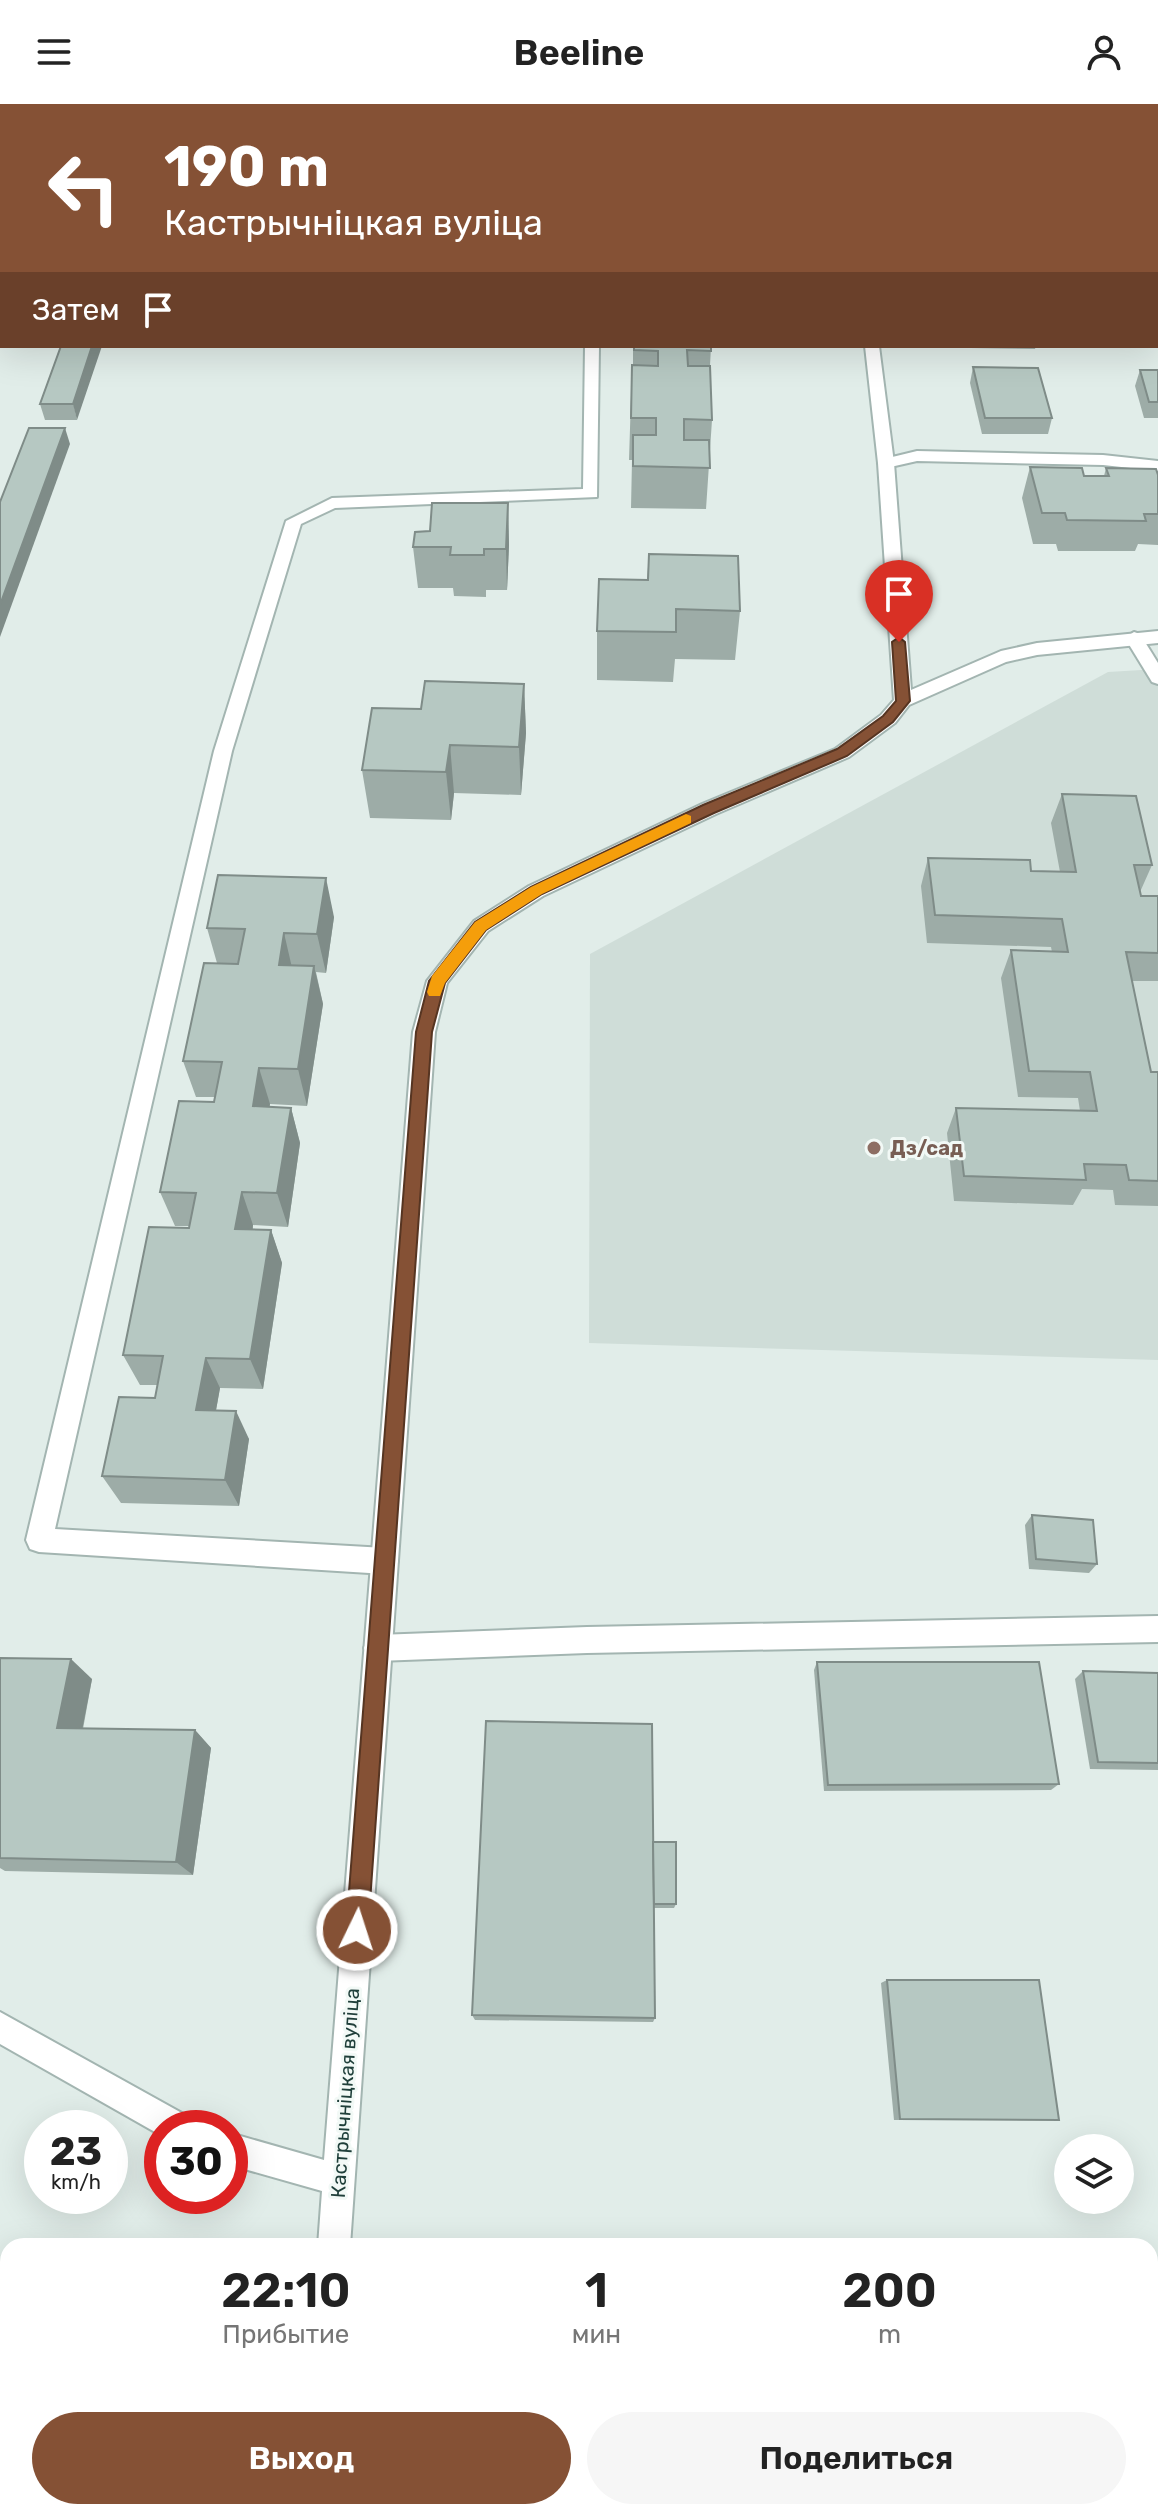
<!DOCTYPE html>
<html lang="ru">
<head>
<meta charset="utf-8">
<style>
  :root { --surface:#fff; --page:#f6f6f6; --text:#222; --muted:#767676; --accent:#855135 }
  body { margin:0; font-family:Rubik,sans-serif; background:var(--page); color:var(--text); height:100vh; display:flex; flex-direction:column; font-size:30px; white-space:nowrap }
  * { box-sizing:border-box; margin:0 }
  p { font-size:26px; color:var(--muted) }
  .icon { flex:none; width:44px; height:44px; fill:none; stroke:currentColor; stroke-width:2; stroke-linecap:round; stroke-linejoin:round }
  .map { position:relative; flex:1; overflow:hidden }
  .drawer { position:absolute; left:0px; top:2134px; width:1158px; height:282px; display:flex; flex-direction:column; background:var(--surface); border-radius:24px 24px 0 0; box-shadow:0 8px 32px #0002 }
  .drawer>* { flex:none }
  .guide { position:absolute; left:0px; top:0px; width:1158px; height:244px; box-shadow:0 8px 32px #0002; background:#855135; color:#fff; overflow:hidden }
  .tools { position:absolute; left:1054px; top:2030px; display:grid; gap:16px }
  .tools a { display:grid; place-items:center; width:80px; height:80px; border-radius:50%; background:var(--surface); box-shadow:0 8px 32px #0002; font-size:40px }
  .speed { position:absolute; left:24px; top:2006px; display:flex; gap:16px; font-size:40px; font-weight:700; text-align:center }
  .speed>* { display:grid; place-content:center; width:104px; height:104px; border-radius:50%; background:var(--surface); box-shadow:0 8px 32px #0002; line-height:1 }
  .speed small { font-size:20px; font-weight:400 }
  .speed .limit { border:12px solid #d22; background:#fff; color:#111 }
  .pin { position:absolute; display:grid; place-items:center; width:68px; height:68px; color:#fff; margin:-82px -34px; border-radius:50% 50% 50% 0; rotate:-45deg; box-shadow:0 0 8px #0007 }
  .pin .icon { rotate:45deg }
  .me { position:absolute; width:88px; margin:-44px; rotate:4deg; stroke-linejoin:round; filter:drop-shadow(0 0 6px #0008) }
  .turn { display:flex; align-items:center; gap:28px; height:168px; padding:0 32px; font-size:36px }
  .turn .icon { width:104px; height:104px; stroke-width:2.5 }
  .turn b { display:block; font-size:56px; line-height:68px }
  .then { display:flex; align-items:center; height:76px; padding:0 32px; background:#0003; gap:16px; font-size:30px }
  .eta { display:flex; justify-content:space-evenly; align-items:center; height:136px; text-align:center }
  .eta b { font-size:48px; font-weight:600; line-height:56px }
  .cta { display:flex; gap:16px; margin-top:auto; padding:16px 32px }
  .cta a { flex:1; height:92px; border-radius:48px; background:var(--accent); color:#fff; font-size:32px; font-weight:600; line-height:92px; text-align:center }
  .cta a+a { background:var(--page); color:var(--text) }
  header { display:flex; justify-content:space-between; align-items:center; height:104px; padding:0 32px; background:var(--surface); font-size:36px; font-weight:600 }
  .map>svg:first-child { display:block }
  .built { fill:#cfddd8 }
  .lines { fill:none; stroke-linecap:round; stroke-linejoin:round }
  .service-casing { stroke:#a3b5b1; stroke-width:4 }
  .minor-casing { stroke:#a3b5b1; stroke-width:4 }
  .service { fill:#fff; fill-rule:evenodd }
  .minor { fill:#fff; fill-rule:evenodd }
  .wall { fill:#9daca7 }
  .shaded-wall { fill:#7f8c88 }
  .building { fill:#b6c8c2; stroke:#7f8c88; stroke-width:2 }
  .route { fill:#855135; stroke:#563522; stroke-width:2 }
  .slow { fill:#f59e0b }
  .education-dot { fill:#8d6e63; stroke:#f2f9f6; stroke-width:3 }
  .labels { text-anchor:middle; stroke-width:6; stroke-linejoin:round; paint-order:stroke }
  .education-label { font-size:20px; font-weight:bold; fill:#785e54; stroke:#f2f9f6; text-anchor:start }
  .street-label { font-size:20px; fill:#1f3f3a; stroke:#f2f9f6 }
</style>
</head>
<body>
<header><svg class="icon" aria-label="menu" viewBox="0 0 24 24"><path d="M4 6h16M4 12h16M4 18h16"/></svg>Beeline<svg class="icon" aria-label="person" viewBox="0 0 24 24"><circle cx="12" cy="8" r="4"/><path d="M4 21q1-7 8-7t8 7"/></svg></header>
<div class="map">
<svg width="1158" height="2415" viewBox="0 0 1158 2415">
  <rect width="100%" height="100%" fill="#e1ede9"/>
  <g class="built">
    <path d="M1158 565V1256L589 1239 590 850 1108 568Z"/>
    <path d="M452 2408H693L804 2415H452Z"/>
  </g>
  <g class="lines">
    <defs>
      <g id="service">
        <rect x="593" y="0" width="12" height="2"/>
        <path d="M585 242H599L597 393 335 404 301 420 232 647 55 1425 385 1444 394 1448 398 1457 394 1466 385 1470 39 1448 30 1445 26 1436 214 647 286 417 332 394 583 385Z"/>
        <path d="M917 347 1103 351 1158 357V367L1103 361 917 357 886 364 878 359 880 356Z"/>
        <path d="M1134 528 1140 530 1158 559V580L1152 578 1125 534Z"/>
        <path d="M1158 1512V1538L587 1549 378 1557 368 1553 364 1544 368 1535 378 1531 587 1523Z"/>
      </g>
      <g id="minor">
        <rect x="835" y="0" width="12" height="2"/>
        <path d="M865 242H879L894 359 911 586 1001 547 1037 539 1158 527V539L1037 551 1006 558 909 601 895 619 849 653 716 710 543 792 488 827 447 879 435 928 350 2142H318L322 2087 230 2061V2029L324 2056 413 928 427 877 474 817 529 782 702 700 835 645 881 611 894 596 878 359Z"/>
        <path d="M0 1908 189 2013 194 2024H162V2032L0 1940Z"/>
        <path d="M1150 2294 1158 2295V2329L1150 2328Z"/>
        <rect x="304" y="2408" width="36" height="7"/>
      </g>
    </defs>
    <use href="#service" class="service-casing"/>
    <use href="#minor" class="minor-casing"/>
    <use href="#service" class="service"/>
    <use href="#minor" class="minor"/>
  </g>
  <g class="wall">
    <path d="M1156 17 1158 25V74L1156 72Z"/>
    <rect x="0" y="69" width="2" height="38"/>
    <rect x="0" y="145" width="2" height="42"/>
    <path d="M61 242 77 316H45L40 300Z"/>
    <path d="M633 242H711L710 262 712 316 706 405 631 404 632 356H629L632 261H633Z"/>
    <path d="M970 242H1036L1035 245 970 244Z"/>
    <path d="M973 263 1052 314 1048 330H982L970 279Z"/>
    <path d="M1140 266H1158V314H1144L1135 282Z"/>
    <path d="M1030 363 1084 372H1104L1106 364 1158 371V441L1138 440 1135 447H1058L1056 440H1033L1022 394Z"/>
    <path d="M508 399 509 441 507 486H486V493L454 492 453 484H418L413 443 430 427Z"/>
    <path d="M649 450 740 507 735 556 675 555 673 578 597 576V527L647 476Z"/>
    <path d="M524 580 526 629 521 691 454 689 451 716 370 714 362 666 421 605Z"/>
    <path d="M1062 690 1152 761 1140 788 1141 792H1158V877H1132L1151 968H1158V1102L1115 1101 1113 1086 1082 1085 1073 1101 954 1097 947 1029 956 1004 1080 1007 1078 994 1018 993 1001 874 1011 846 1052 848 1051 843 927 839 921 782 928 754 1031 767 1060 768 1051 719Z"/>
    <path d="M334 813 326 869 316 868 323 900 307 1002 270 1000 269 1003 291 1004 300 1039 288 1123 253 1121V1126H271L282 1159 263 1285 220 1284 216 1306 249 1335 239 1402 121 1399 102 1372 155 1294 157 1281H140L123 1251 190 1122H175L160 1088 214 998 215 993H196L183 957 217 859 207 824Z"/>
    <path d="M1032 1411 1097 1460 1089 1469 1029 1465 1025 1421Z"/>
    <path d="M0 1554 92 1575 83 1625 195 1626 211 1644 193 1771 5 1767 0 1764Z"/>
    <path d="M817 1558 1059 1680 1051 1686 824 1687 814 1566Z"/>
    <path d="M1083 1567 1158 1569V1666L1090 1665 1075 1575Z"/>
    <path d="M653 1738 676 1800 674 1804H654L655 1914 653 1918 475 1916 472 1911Z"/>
    <path d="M887 1876 1059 2016H894L881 1879Z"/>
  </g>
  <g class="shaded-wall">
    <path d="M92 242H102L77 316 73 300Z"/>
    <path d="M65 324 70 340 0 533V501Z"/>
    <path d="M508 399 509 441 507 486 506 445Z"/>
    <path d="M524 580 526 629 521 691 519 643Z"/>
    <path d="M450 641 454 689 451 716 446 668Z"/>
    <path d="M326 774 334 813 326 869 317 830Z"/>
    <path d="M284 829 293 868 279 861Z"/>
    <path d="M314 862 323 900 307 1002 298 965Z"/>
    <path d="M259 964 270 1000 264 1038 253 1002Z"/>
    <path d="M291 1004 300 1039 288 1123 277 1089Z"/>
    <path d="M242 1088 253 1121 247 1158 235 1125Z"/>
    <path d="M271 1126 282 1159 263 1285 250 1255Z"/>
    <path d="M206 1254 220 1284 211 1334 196 1306Z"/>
    <path d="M236 1307 249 1335 239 1402 225 1376Z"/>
    <path d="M71 1555 92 1575 79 1642 57 1624Z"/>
    <path d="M195 1626 211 1644 193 1771 176 1758Z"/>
  </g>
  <g class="building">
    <path d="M635 0 701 1V2H635Z"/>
    <path d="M1045 0H1085L1086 2H1045Z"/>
    <path d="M1156 17 1158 25V33H1156Z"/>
    <path d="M1156 38H1158V55L1156 53Z"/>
    <rect x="0" y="69" width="2" height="22"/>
    <rect x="0" y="145" width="2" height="26"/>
    <path d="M61 242H92L73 300H40Z"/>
    <path d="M634 242H711V247L687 246 688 262H710L712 316 684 315V336H709L710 364 633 362V331H656V314H631L632 261 658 262V247L634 246Z"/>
    <path d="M973 263 1038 264 1052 314H985Z"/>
    <path d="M1140 266H1158V298H1149Z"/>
    <path d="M29 324H65L0 501V398Z"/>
    <path d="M1030 363 1082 364 1084 372H1109L1106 364 1156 365 1158 371V410H1144L1146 417 1067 416 1065 409H1042Z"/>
    <path d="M432 399H508L506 445H484V451H450L451 443H413L415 428 430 427Z"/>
    <path d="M649 450 738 452 740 507 676 505V528L597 527 599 475 648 476Z"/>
    <path d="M425 577 524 580 519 643 450 641 446 668 362 666 372 604 421 605Z"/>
    <path d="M1062 690 1136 692 1152 761H1134L1141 792H1158V849L1126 848 1151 968H1158V1077L1129 1076 1126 1061 1084 1060 1086 1076 964 1072 956 1004 1097 1007 1090 968 1029 967 1011 846 1068 848 1062 815 935 811 928 754 1030 756 1031 767 1076 768Z"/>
    <path d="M218 771 326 774 317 830 284 829 279 861 314 862 298 965 259 964 253 1002 291 1004 277 1089 242 1088 235 1125 271 1126 250 1255 206 1254 196 1306 236 1307 225 1376 102 1372 119 1293 155 1294 163 1252 123 1251 149 1123 189 1124 196 1089 160 1088 179 997 214 998 222 958 183 957 204 859 238 860 245 825 207 824Z"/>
    <path d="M1032 1411 1093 1416 1097 1460 1036 1455Z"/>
    <path d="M0 1554 71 1555 57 1624 195 1626 176 1758 0 1754Z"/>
    <path d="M817 1558H1039L1059 1680 828 1681Z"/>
    <path d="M1083 1567 1158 1569V1659L1098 1658Z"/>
    <path d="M486 1617 652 1620 655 1914 472 1911Z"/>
    <path d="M653 1738H676V1800H654Z"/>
    <path d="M887 1876H1039L1059 2016 900 2015Z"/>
  </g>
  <path class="route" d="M899 533 905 538 910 597 893 618 847 652 714 709 542 790 486 826 445 879 432 928 368 1826 365 1834 357 1837 349 1834 346 1826 416 928 429 877 475 818 531 783 703 701 837 645 883 612 896 597 892 538Z"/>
  <path class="slow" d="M686 710 691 712V719L542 790 486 826 445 879 440 892H429L427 888 432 872 475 818 531 783Z"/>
  <circle class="education-dot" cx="874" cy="1044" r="8"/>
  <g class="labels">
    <g class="education-label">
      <text x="890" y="1051">Дз/сад</text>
    </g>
    <g class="street-label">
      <text transform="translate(345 1989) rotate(-86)" y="7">Кастрычніцкая вуліца</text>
    </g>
  </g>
</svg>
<div class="tools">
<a><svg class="icon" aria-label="layers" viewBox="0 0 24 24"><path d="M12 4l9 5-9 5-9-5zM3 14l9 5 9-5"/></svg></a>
</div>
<div class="speed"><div>23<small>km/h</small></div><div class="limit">30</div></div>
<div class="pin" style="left:899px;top:538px;background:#d93025"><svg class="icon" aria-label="arrive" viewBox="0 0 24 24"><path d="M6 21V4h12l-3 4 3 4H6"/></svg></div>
<svg class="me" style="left:357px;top:1826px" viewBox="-20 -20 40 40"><circle r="17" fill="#855135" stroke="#fff" stroke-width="3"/><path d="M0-11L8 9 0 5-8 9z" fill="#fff"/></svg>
<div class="guide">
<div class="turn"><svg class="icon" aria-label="left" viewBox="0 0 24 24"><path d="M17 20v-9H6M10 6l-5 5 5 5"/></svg><div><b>190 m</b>Кастрычніцкая вуліца</div></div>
<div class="then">Затем<svg class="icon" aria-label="arrive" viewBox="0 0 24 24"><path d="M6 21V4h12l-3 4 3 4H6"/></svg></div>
</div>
<section class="drawer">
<div class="eta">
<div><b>22:10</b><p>Прибытие</p></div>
<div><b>1</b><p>мин</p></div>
<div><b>200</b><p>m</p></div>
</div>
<div class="cta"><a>Выход</a><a>Поделиться</a></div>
</section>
</div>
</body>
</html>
